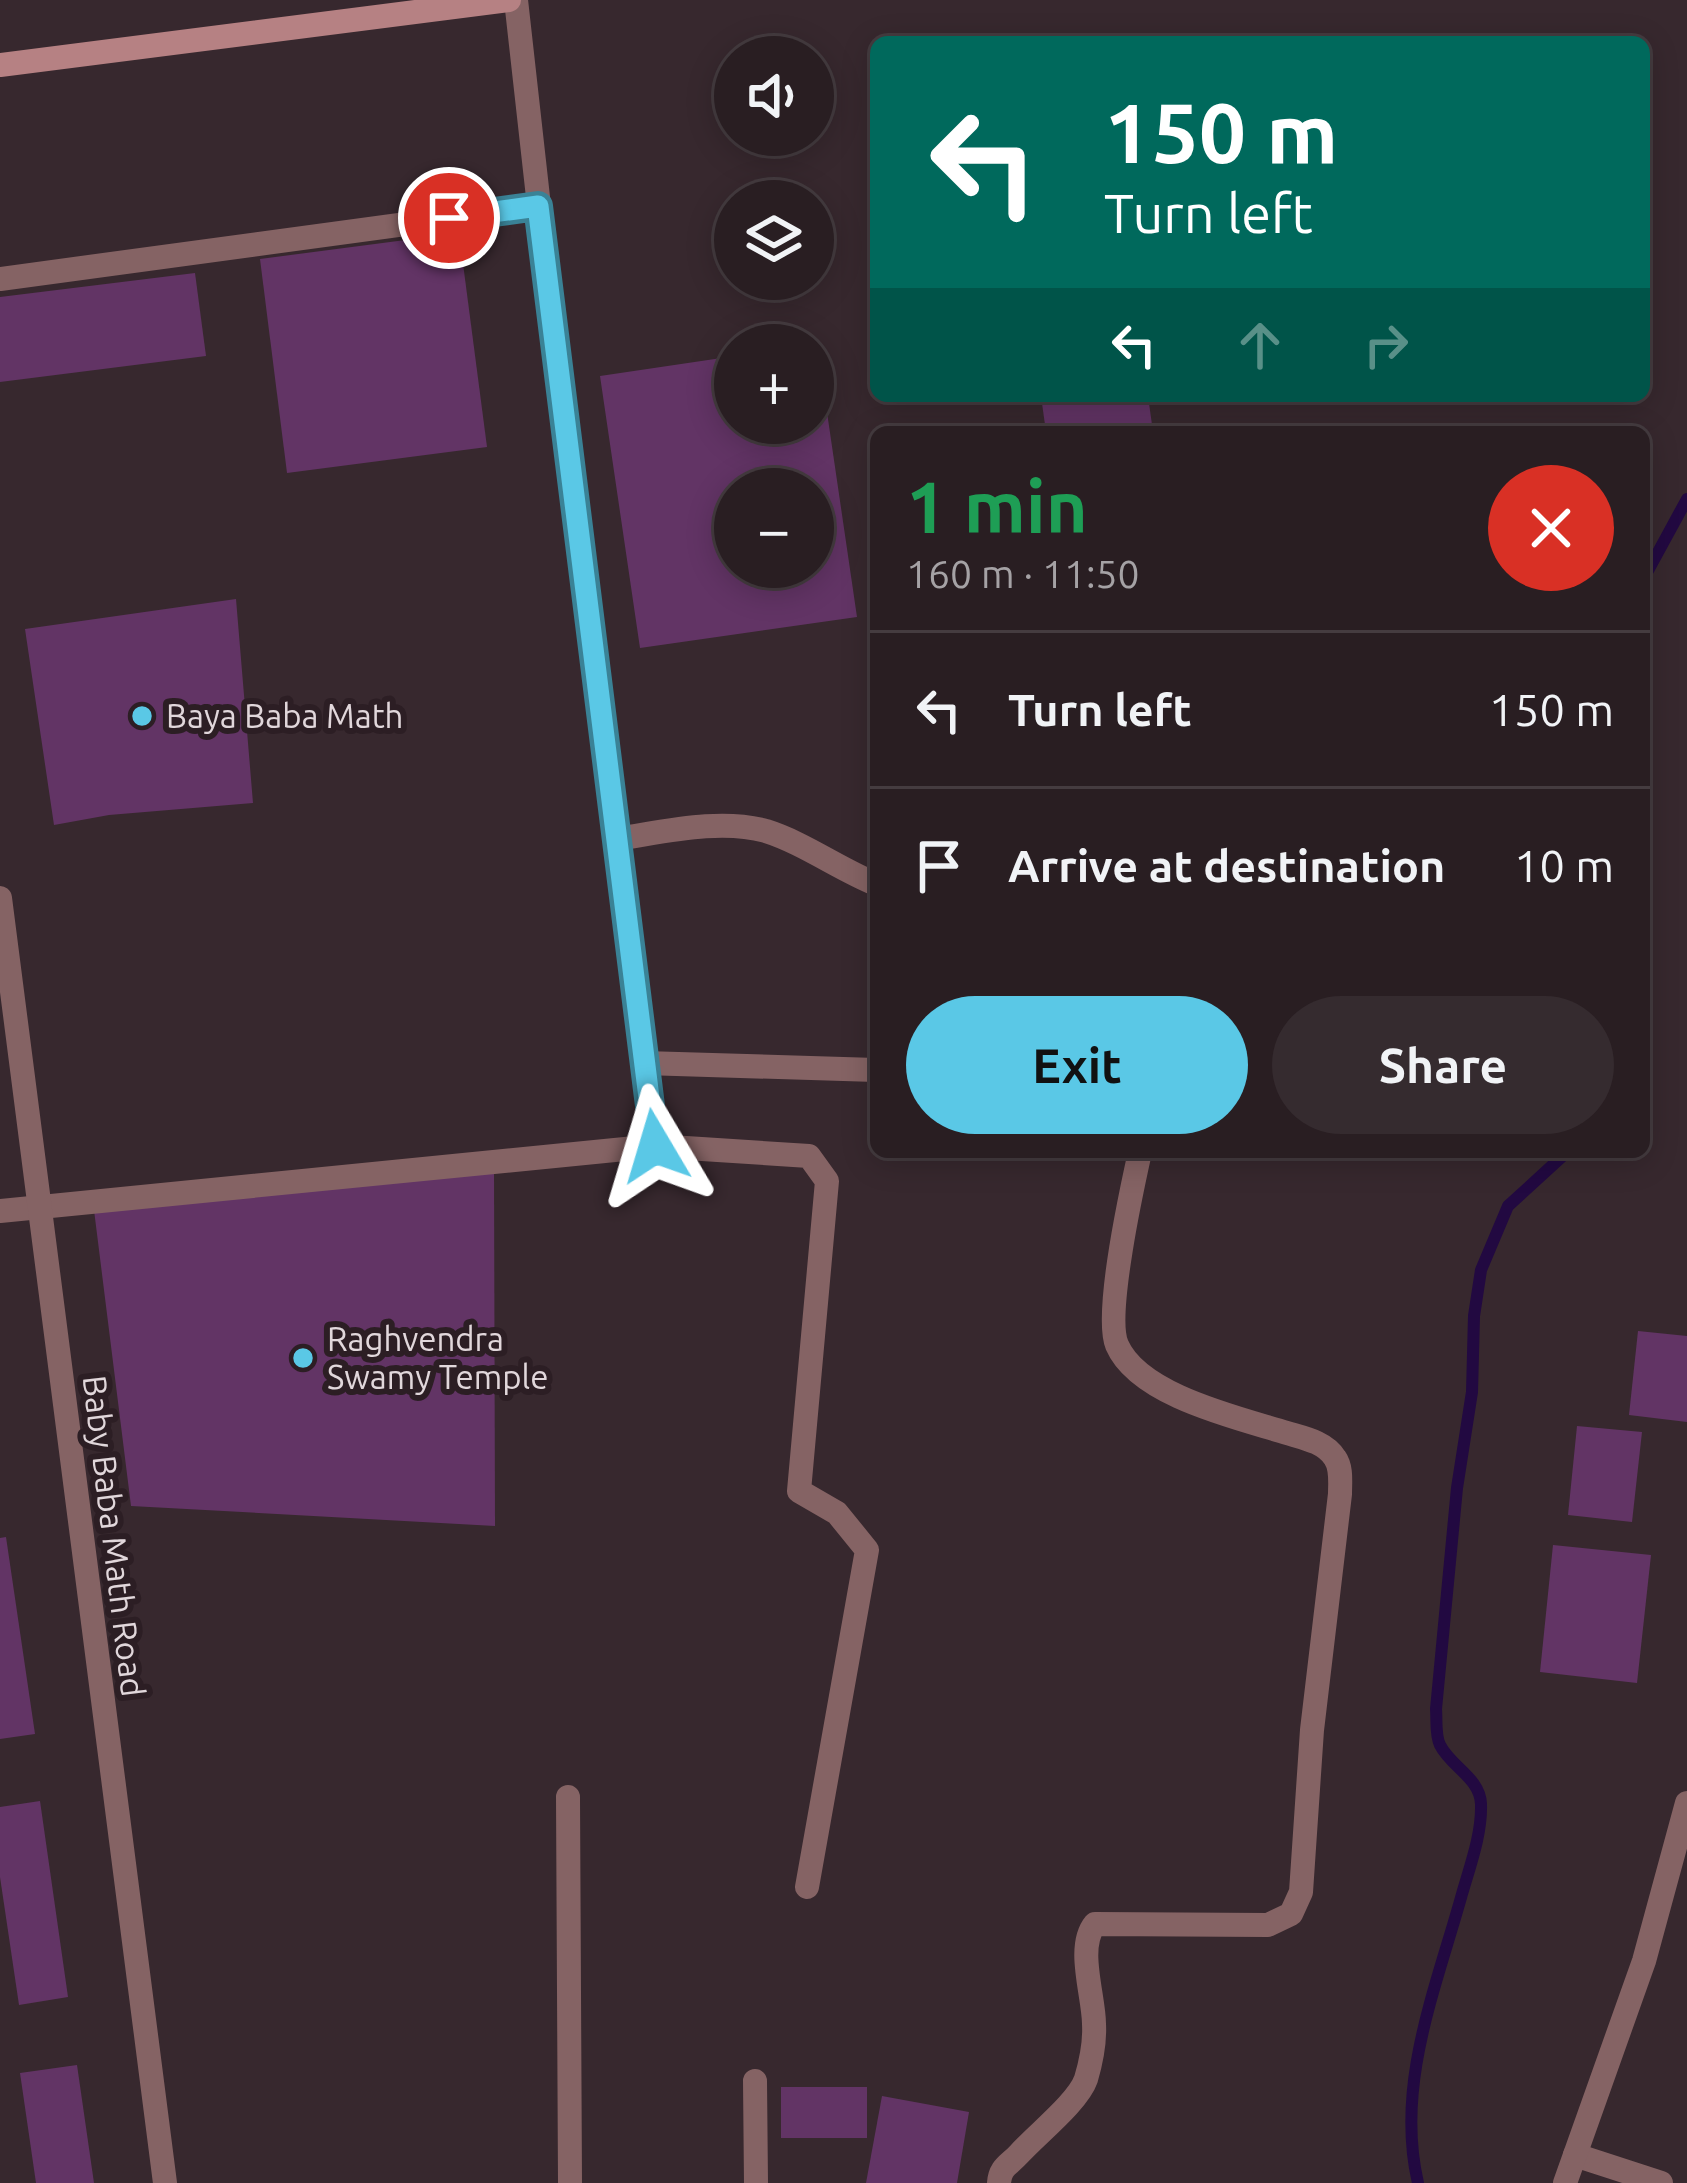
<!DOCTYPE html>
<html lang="en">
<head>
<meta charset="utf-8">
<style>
  :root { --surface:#291e22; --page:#352b2f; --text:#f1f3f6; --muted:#a5a2a5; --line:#453c40; --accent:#5ac8e6 }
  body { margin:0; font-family:Ubuntu,sans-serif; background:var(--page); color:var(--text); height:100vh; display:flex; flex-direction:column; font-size:45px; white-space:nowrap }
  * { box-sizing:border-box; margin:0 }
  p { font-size:39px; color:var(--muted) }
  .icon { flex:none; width:66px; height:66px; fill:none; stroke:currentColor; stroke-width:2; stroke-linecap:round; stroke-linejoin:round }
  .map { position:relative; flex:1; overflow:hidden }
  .drawer { position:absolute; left:870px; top:426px; width:780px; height:732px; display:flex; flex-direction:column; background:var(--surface); border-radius:18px; box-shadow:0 6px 30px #0003,0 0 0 3px var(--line) }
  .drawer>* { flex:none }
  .hud { position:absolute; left:870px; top:36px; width:780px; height:366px; border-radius:18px; box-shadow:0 6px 30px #0003,0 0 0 3px var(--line); background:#00695c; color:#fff; overflow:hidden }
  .controls { position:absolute; left:714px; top:36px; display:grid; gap:24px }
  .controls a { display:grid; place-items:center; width:120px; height:120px; border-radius:50%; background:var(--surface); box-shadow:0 6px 30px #0003,0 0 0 3px var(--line); font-size:60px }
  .pin { position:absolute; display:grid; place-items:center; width:102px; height:102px; color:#fff; margin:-51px; border:6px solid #fff; border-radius:50%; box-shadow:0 3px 12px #0007 }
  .me { position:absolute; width:132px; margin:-66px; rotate:353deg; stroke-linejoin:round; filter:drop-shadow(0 0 9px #0008) }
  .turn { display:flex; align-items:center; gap:42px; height:252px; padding:0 36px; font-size:54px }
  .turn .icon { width:156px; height:156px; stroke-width:2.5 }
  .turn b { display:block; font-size:84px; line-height:102px }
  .lanes { display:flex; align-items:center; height:114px; padding:0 36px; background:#0003; justify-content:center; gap:60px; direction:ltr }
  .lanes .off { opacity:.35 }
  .round { display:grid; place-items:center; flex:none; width:126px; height:126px; border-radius:63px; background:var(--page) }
  .summary { display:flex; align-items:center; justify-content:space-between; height:204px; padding:0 36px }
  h1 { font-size:72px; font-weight:700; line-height:90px; color:#1e9e55 }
  .button { display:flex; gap:24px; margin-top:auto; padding:24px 36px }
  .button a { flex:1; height:138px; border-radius:72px; background:var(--accent); color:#111; font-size:48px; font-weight:700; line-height:138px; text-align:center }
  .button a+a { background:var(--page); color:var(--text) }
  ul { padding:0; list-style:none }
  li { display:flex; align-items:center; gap:36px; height:156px; padding:0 36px; border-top:3px solid var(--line) }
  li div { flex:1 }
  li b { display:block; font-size:45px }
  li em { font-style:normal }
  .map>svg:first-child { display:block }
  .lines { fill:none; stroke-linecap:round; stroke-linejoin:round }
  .stream { stroke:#220941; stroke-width:12 }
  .building { fill:#623465; fill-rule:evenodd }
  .minor { stroke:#856364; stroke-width:24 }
  .tertiary { stroke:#856364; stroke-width:24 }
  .secondary { stroke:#b68183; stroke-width:24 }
  .route-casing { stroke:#3a8296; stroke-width:30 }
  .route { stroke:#5ac8e6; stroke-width:21 }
  .poi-dot { fill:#5ac8e6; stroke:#2c1e24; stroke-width:4.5 }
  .labels { text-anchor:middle; stroke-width:12; stroke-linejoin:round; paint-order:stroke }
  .poi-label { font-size:33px; fill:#e1d7db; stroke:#2c1e24; text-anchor:start }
  .street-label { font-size:33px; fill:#e1d7db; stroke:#2c1e24 }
</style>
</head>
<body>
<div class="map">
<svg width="1687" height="2183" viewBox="0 0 1687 2183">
  <rect width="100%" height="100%" fill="#37282e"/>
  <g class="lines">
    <g class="stream">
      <path d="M1644 578 1687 499"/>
      <path d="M1418 2183C1395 2085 1436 1988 1462 1894 1470 1866 1482 1834 1481 1804 1480 1778 1451 1767 1440 1745 1435 1735 1437 1720 1436 1709L1457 1488 1472 1392 1474 1316 1481 1270 1508 1206 1567 1152"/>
    </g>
  </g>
  <g class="building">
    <path d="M459 233 487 447 287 473 260 259Z"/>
    <path d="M195 273 206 356 0 382V297Z"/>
    <path d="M813 344H817L857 617 640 648 600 376 735 356V423H813ZM735 489H813V567H735Z"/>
    <path d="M1041 396H1148L1153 432H1046Z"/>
    <path d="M236 599 253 803 109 815 54 825 25 629Z"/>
    <path d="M494 1170 495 1526 131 1506 94 1210Z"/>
    <path d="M1638 1331 1687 1336V1422L1629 1415Z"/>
    <path d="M1577 1426 1642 1432 1632 1522 1568 1515Z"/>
    <path d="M6 1537 35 1734 0 1739V1538Z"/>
    <path d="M1553 1545 1651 1555 1637 1683 1540 1672Z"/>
    <path d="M40 1801 68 1997 19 2005 0 1877V1807Z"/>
    <path d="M77 2065 94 2183H36L20 2073Z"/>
    <rect x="781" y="2087" width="86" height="51"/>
    <path d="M882 2096 969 2112 957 2183H866Z"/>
  </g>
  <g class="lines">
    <g class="minor">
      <path d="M516 0 539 206"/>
      <path d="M0 279 539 206 655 1146 0 1211"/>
      <path d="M616 839C664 832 719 818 766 831 804 843 839 869 876 884"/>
      <path d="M644 1063 876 1070"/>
      <path d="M655 1146 809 1156 827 1181 799 1491 837 1513 867 1550 807 1887"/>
      <path d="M568 1797 570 2183"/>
      <path d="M755 2081 756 2183"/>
      <path d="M1575 2155 1661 2183"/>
      <path d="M999 2183C1000 2167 1009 2165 1019 2154 1037 2134 1078 2102 1086 2079 1091 2062 1095 2042 1094 2024 1094 1996 1076 1947 1095 1924L1268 1925 1291 1914 1301 1892 1312 1730 1340 1494C1340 1482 1342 1468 1335 1458 1325 1442 1304 1438 1287 1433 1239 1418 1139 1396 1117 1345 1104 1315 1132 1188 1140 1152"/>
      <path d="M1565 2183 1644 1961 1687 1803"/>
    </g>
    <path class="tertiary" d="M0 898 165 2183"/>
    <path class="secondary" d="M0 65 509 0"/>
  </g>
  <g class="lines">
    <defs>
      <path id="route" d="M449 218 538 206 655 1146"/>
    </defs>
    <use href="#route" class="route-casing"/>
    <use href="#route" class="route"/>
  </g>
  <g class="poi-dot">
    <circle cx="142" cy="716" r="12"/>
    <circle cx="303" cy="1358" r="12"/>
  </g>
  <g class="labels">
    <g class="poi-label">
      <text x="166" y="728">Baya Baba Math</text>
      <text x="327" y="1351">Raghvendra<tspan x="327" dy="38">Swamy Temple</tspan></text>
    </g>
    <g class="street-label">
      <text transform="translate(114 1536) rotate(83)" y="12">Baby Baba Math Road</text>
    </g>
  </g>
</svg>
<div class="controls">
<a><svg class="icon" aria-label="sound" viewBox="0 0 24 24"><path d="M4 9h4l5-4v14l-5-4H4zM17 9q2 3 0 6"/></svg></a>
<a><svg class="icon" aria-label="layers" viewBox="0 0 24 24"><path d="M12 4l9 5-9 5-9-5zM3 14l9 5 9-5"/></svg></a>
<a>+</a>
<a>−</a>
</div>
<div class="pin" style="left:449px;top:218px;background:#d93025"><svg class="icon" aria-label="arrive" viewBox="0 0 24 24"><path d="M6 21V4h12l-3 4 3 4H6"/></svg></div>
<svg class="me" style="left:655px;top:1146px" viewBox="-20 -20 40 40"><path d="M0-17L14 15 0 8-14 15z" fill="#5ac8e6" stroke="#fff" stroke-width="4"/></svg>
<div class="hud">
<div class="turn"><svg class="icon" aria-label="left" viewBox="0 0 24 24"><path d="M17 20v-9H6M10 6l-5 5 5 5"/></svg><div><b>150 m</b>Turn left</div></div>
<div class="lanes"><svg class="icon" aria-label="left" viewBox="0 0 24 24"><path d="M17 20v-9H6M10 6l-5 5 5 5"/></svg><svg class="icon off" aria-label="ahead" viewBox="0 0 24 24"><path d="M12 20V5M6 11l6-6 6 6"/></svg><svg class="icon off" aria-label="right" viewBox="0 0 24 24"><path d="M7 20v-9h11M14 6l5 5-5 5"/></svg></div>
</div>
<section class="drawer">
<div class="summary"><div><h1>1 min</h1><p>160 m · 11:50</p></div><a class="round" style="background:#d93025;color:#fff"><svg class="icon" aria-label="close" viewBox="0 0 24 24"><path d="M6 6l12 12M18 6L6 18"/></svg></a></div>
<ul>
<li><svg class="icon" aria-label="left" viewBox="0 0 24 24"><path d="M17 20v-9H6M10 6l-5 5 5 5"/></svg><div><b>Turn left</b></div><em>150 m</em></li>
<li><svg class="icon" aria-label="arrive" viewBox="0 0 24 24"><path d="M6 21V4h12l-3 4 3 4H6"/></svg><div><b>Arrive at destination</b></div><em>10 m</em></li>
</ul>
<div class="button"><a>Exit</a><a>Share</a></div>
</section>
</div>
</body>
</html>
